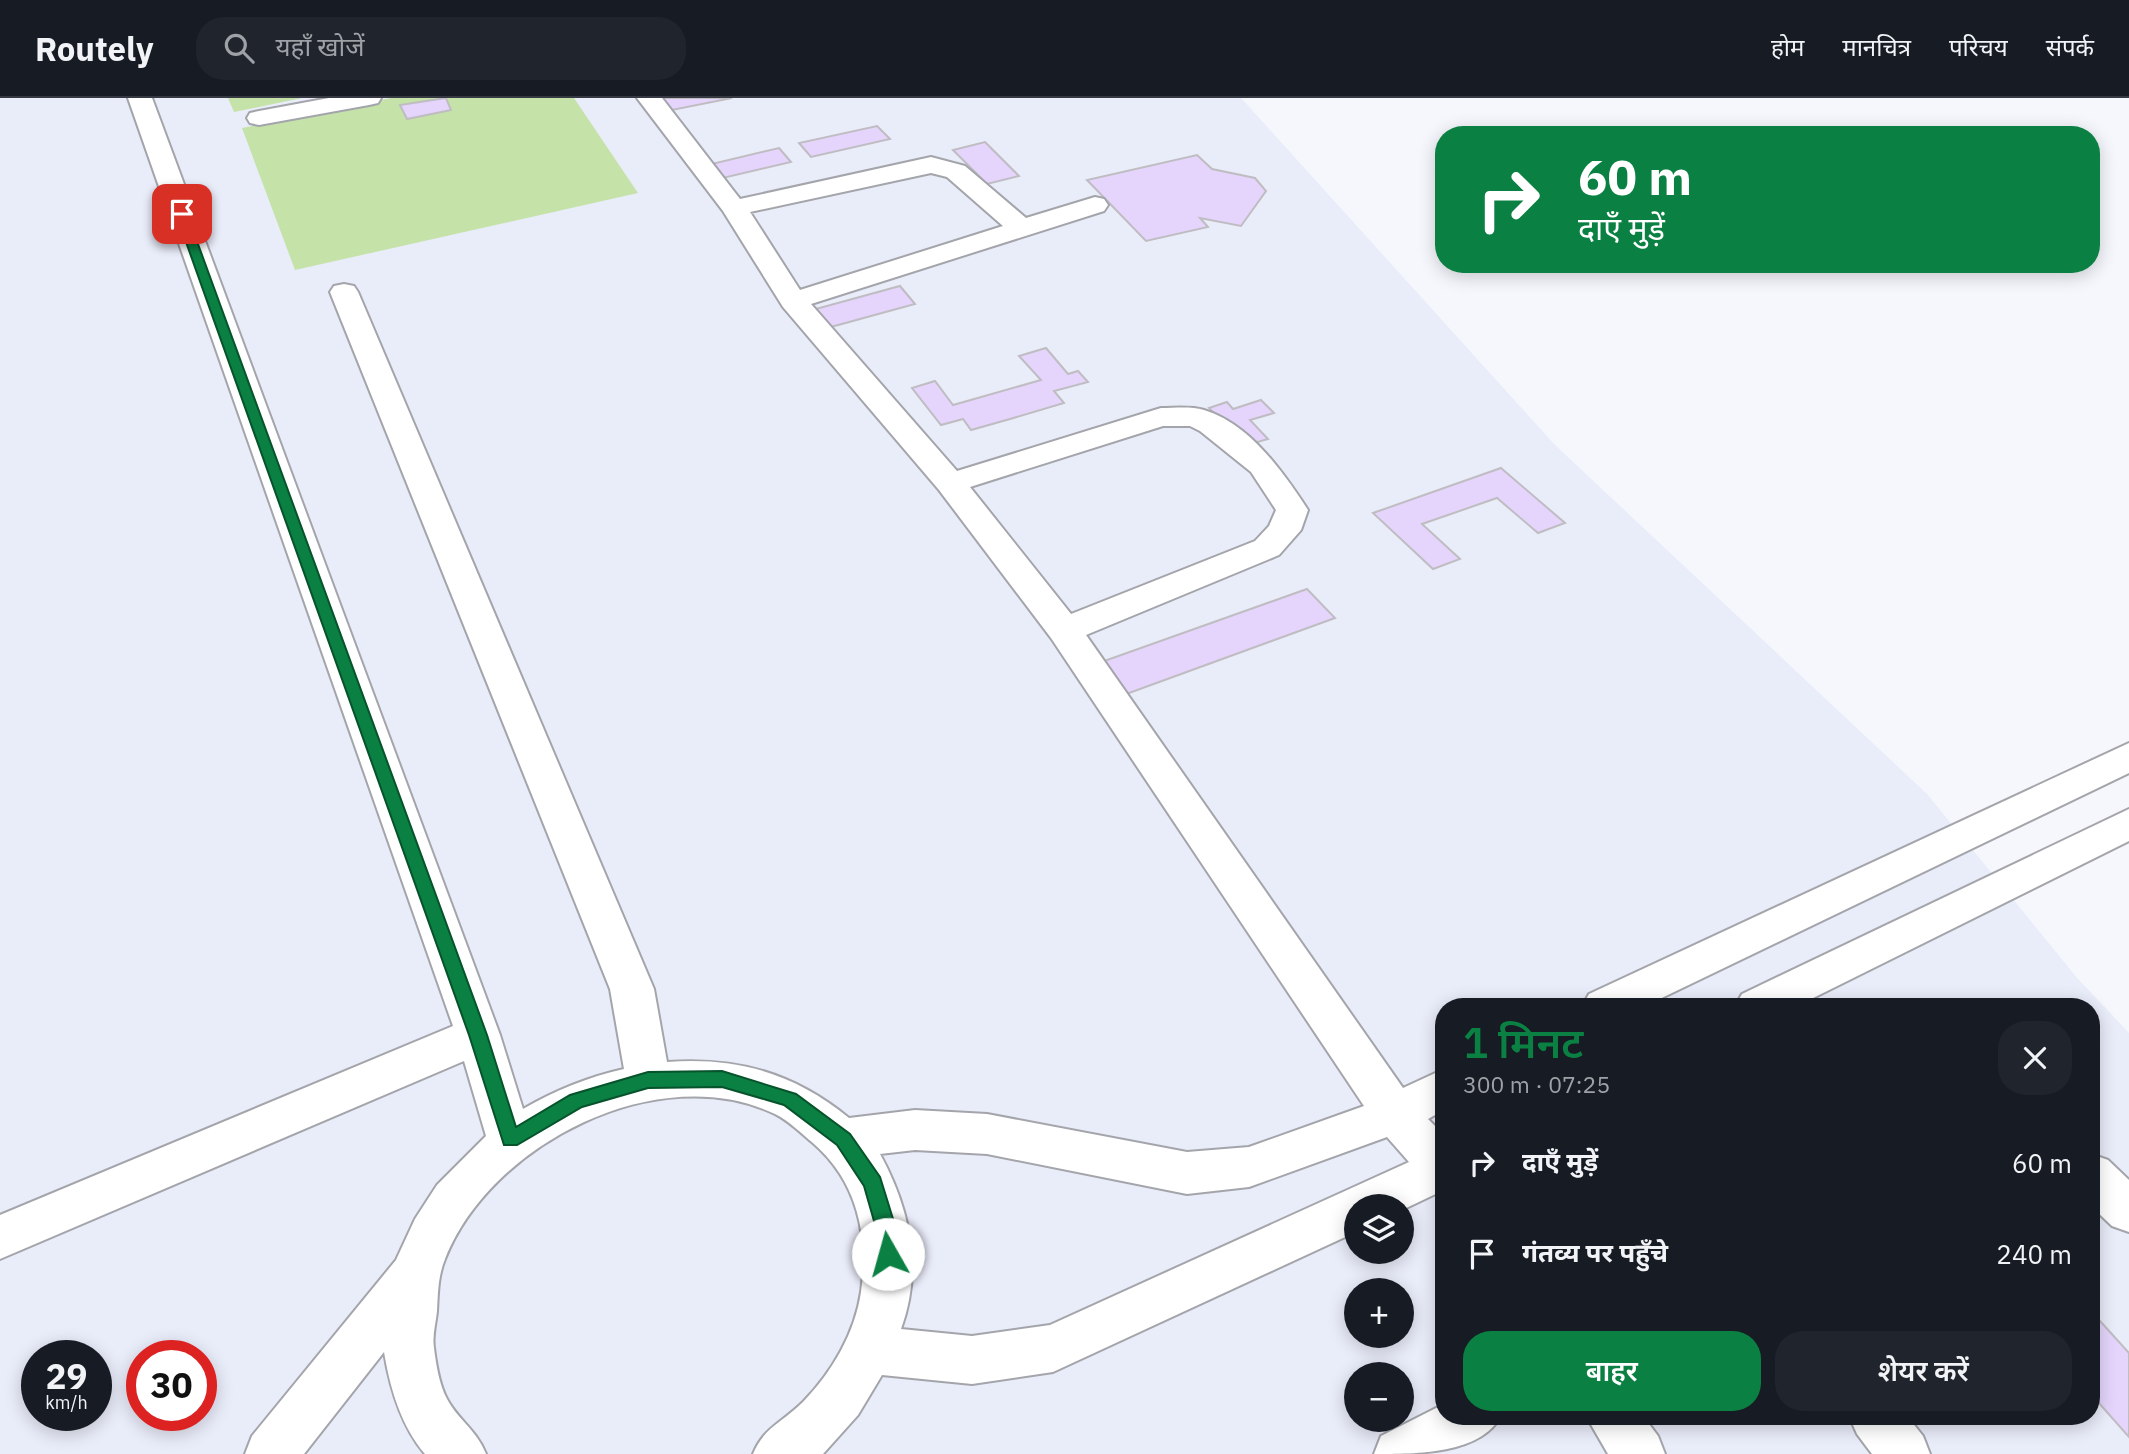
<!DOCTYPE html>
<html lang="hi">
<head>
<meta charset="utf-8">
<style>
  :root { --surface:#171b24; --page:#20242c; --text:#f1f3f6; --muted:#9ea1a6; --line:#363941; --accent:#0b8043 }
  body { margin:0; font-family:"IBM Plex Sans","Noto Sans Devanagari",sans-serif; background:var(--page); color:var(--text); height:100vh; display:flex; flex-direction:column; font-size:26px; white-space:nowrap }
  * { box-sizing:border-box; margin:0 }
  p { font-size:23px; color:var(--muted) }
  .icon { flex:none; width:38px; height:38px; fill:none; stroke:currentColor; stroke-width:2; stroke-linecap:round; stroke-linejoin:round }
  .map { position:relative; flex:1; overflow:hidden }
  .sheet { position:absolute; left:1435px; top:900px; width:665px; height:427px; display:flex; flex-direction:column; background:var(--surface); border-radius:28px; box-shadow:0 4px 18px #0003 }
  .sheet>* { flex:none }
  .guide { position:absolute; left:1435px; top:28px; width:665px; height:147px; border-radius:28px; box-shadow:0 4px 18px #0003; background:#0b8043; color:#fff; overflow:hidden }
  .fabs { position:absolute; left:1344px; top:1096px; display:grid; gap:14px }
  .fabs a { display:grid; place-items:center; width:70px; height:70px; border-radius:50%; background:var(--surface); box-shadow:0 4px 18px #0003; font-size:35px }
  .speed { position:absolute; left:21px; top:1242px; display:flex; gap:14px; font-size:35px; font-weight:700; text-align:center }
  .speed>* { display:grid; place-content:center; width:91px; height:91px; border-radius:50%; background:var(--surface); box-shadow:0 4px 18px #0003; line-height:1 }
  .speed small { font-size:18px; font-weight:400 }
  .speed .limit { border:10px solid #d22; background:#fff; color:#111 }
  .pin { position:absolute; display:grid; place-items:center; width:60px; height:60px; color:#fff; margin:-30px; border-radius:14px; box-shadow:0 4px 10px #0006 }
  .me { position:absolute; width:77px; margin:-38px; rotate:353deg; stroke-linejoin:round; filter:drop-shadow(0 0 5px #0008) }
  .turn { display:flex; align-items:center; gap:24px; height:147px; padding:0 28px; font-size:32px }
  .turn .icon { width:91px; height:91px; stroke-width:2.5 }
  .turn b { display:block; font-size:49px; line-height:60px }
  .round { display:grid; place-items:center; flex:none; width:74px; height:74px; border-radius:28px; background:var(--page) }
  .head { display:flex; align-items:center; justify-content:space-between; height:119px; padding:0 28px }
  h1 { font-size:42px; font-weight:600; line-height:52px; color:var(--accent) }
  .cta { display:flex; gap:14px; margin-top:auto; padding:14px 28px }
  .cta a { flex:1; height:80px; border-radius:28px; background:var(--accent); color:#fff; font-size:28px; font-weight:600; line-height:80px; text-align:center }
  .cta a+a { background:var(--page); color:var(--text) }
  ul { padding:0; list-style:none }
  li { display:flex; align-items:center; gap:21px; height:91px; padding:0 28px }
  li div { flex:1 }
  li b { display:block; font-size:26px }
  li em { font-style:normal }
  header { display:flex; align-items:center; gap:42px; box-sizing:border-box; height:98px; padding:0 35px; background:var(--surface); border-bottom:2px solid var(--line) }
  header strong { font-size:33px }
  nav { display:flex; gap:38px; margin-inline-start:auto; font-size:24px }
  .search { width:490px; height:63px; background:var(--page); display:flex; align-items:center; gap:18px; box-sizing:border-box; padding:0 24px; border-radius:28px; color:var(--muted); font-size:26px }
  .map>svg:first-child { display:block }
  .built { fill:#e9ecf9; fill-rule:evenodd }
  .green { fill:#c5e2a9 }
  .building { fill:#e5d5fc; stroke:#bfbdc2; stroke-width:2 }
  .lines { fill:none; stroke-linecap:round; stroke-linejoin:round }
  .minor-casing { stroke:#a4a5ab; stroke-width:4 }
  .minor { fill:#fff; fill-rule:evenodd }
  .route { fill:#0b8043; stroke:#07532c; stroke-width:2 }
</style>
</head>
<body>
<header>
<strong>Routely</strong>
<div class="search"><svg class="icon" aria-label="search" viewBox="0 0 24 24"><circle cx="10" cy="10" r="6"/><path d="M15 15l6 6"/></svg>यहाँ खोजें</div>
<nav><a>होम</a><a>मानचित्र</a><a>परिचय</a><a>संपर्क</a></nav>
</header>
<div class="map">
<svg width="2129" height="1356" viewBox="0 0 2129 1356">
  <rect width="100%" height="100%" fill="#f5f7fc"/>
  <path class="built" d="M0 0H1241L1555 347 1927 696 2078 881 2129 935V1356H0ZM1444 908H2091V1318H1444ZM1356 1108H1402V1153H1356ZM1356 1192H1402V1237H1356ZM37 1258H96V1318H37ZM142 1258H201V1318H142ZM1356 1276H1402V1321H1356Z"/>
  <g class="green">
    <path d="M228 0H302L234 14Z"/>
    <path d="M391 0H574L638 95 295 172 242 30Z"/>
  </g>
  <g class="building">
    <path d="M446 0 451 12 407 21 400 7Z"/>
    <path d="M665 0H732L667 13 659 1Z"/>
    <path d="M877 28 890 41 811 59 799 45Z"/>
    <path d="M985 44 1019 78 987 86 953 52Z"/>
    <path d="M779 50 791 64 710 83 699 69Z"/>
    <path d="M1197 57 1212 71 1255 80 1266 93 1241 128 1200 120 1208 129 1146 143 1087 82Z"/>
    <path d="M900 188 915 206 827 230 812 212Z"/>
    <path d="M1046 250 1068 276 1078 273 1088 284 1054 293 1064 305 1010 321 971 332 963 321 941 327 912 290 935 283 953 307 1041 282 1019 258Z"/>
    <path d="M1261 302 1274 315 1250 322 1268 341 1254 345 1232 335 1209 310 1227 304 1233 311Z"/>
    <path d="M1501 370 1565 425 1538 435 1497 400 1422 426 1460 461 1433 471 1373 415Z"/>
    <path d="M1307 491 1335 520 1118 599 1093 567Z"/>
    <path d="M2091 1213 2129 1255V1339L2091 1296Z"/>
  </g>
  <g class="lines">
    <defs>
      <g id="minor">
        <path d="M128 0H152L500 937 523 1011C554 993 588 979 624 971L610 891 330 194 334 188 344 186 354 188 358 194 654 891 667 964C738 959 794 975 849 1020L915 1012 987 1016 1187 1054 1249 1049 1364 1008 1051 540 939 392 783 209 723 113 637 0H662L740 101 931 59 965 68 1026 120 1095 99 1104 101 1108 107 1104 113 811 206 957 373 1161 310C1175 310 1191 308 1204 312 1250 326 1283 374 1308 412L1301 432 1279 457 1086 537 1403 990 1444 971V1012L1428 1021 1444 1037V1092L1402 1112V1108H1356V1134L1053 1274 972 1286 882 1277 858 1317 823 1356H753C764 1329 783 1324 803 1304 832 1274 855 1235 861 1194 869 1137 857 1083 813 1045 801 1035 789 1023 775 1016 659 960 490 1046 445 1161 438 1178 438 1195 437 1213 436 1225 432 1237 434 1250 436 1266 439 1286 447 1301 458 1322 476 1331 486 1356H425C401 1328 390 1290 384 1254L304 1356H245L252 1338 396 1162 415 1121 437 1087 486 1038 464 963 0 1161V1117L453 928ZM931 75 947 79 1003 128 800 192 750 114ZM1163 328H1190L1200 333 1251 374 1276 412 1269 428 1255 443 1071 516 970 389ZM1387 1039 1409 1064 1050 1227 972 1238 901 1231C923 1171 910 1111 880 1056L915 1052 987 1056 1187 1096 1249 1089Z"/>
        <path d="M329 0H381L378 5 369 7 259 27 250 25 247 20 250 15 259 13Z"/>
        <path d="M2129 645V675L1645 908H1582L1589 896Z"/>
        <path d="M2129 711V743L1797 908H1735L1742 896Z"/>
        <path d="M2091 1056 2108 1062 2129 1082V1134L2112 1128 2091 1108Z"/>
        <path d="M1444 1306V1318H1501C1480 1356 1418 1356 1374 1356L1381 1338Z"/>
        <path d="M1586 1318H1643L1658 1338 1665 1356H1608Z"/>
        <path d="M1849 1318H1907L1923 1338 1930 1356H1872L1857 1336Z"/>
      </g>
    </defs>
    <use href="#minor" class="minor-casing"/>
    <use href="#minor" class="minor"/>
  </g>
  <path class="route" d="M182 113 187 116 487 937 516 1029 570 997 648 974 722 973 796 996 850 1036 880 1079 898 1137 895 1162 888 1165 881 1162 878 1137 864 1088 837 1047 784 1007 767 1002 722 989 648 990 582 1009 517 1047H504L469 937 176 116Z"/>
</svg>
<div class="fabs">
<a><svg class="icon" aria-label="layers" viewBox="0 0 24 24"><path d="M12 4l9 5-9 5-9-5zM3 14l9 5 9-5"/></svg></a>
<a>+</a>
<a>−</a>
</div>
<div class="speed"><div>29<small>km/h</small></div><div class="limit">30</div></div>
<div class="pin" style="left:182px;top:116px;background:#d93025"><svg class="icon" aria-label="arrive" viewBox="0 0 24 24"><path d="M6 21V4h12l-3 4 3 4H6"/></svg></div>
<svg class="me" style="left:888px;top:1156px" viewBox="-20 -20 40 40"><circle r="19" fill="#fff"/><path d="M0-13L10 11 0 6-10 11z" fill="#0b8043"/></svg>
<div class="guide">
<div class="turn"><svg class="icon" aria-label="right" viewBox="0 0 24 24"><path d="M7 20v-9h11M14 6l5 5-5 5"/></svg><div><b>60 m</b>दाएँ मुड़ें</div></div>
</div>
<section class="sheet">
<div class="head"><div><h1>1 मिनट</h1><p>300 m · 07:25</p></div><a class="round"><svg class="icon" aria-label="close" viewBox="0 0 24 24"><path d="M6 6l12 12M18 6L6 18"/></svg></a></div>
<ul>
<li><svg class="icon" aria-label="right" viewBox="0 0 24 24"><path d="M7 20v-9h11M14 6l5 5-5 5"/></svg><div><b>दाएँ मुड़ें</b></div><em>60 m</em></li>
<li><svg class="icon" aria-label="arrive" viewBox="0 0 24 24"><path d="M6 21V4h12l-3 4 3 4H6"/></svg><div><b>गंतव्य पर पहुँचे</b></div><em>240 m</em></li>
</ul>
<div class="cta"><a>बाहर</a><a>शेयर करें</a></div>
</section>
</div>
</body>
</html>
